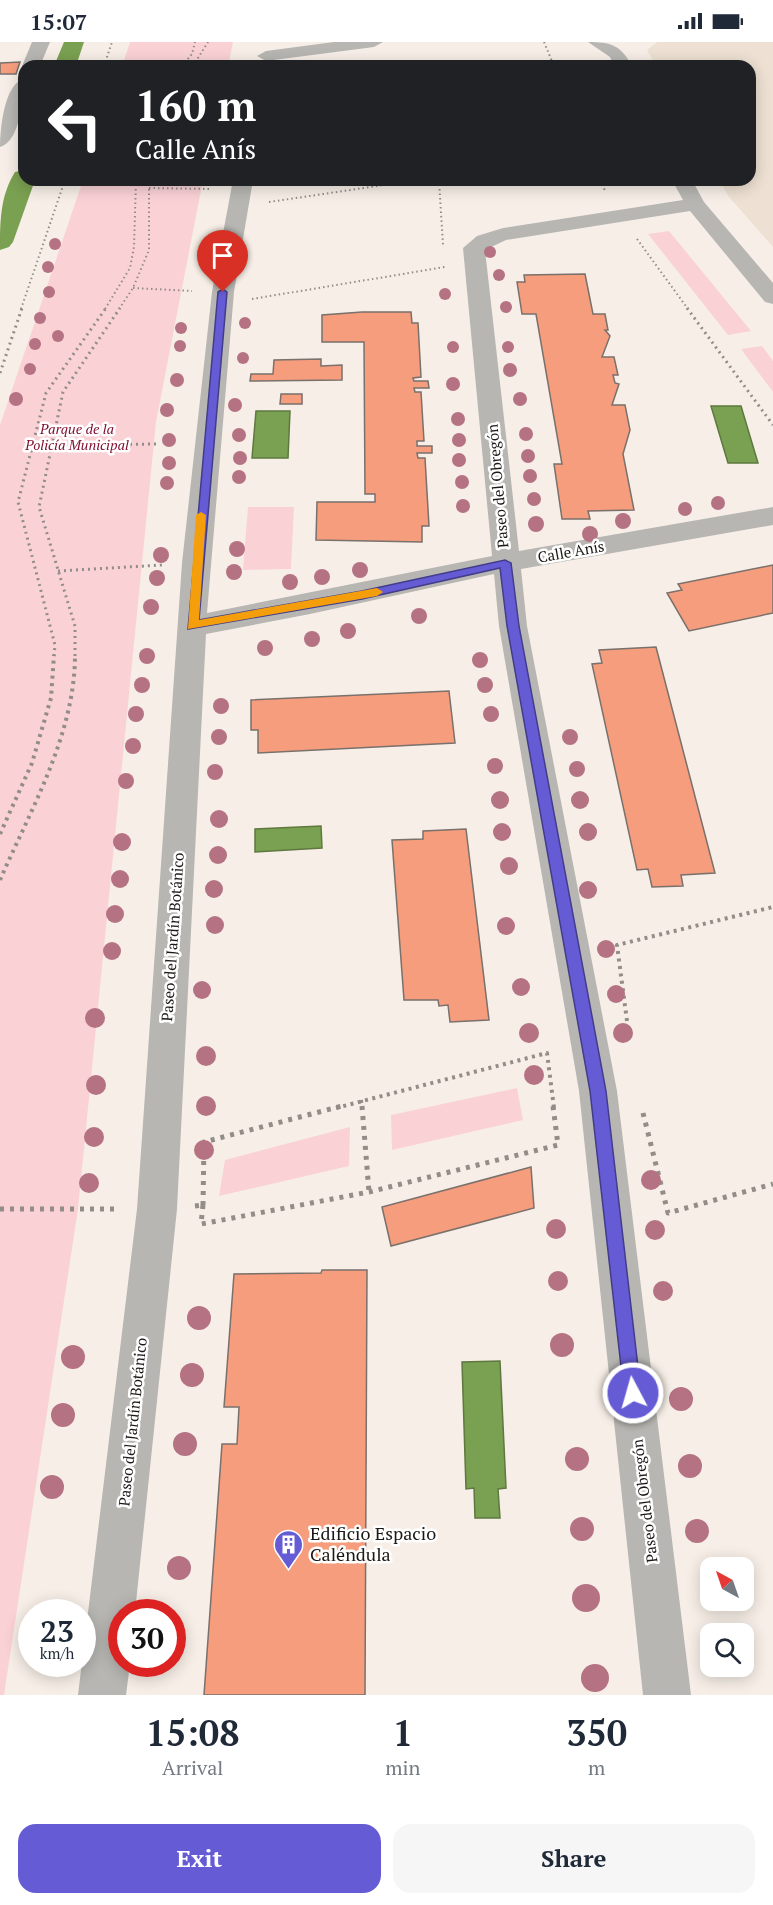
<!DOCTYPE html>
<html lang="en">
<head>
<meta charset="utf-8">
<style>
  :root { --surface:#fff; --page:#f6f6f7; --text:#1f2937; --muted:#747a83; --accent:#655cd5 }
  body { margin:0; font-family:"PT Serif",serif; background:var(--page); color:var(--text); height:100vh; display:flex; flex-direction:column; font-size:22px; white-space:nowrap }
  * { box-sizing:border-box; margin:0 }
  p { font-size:20px; color:var(--muted) }
  .icon { flex:none; width:33px; height:33px; fill:none; stroke:currentColor; stroke-width:2; stroke-linecap:round; stroke-linejoin:round }
  .map { position:relative; height:1653px; overflow:hidden }
  .panel { display:flex; flex-direction:column; background:var(--surface); flex:1 }
  .panel>* { flex:none }
  .top-card { position:absolute; left:18px; top:18px; width:738px; height:126px; border-radius:18px; box-shadow:0 3px 15px #0003; background:#202124; color:#fff; overflow:hidden }
  .needle { width:39px; rotate:320deg }
  .tools { position:absolute; left:700px; top:1515px; display:grid; gap:12px }
  .tools a { display:grid; place-items:center; width:54px; height:54px; border-radius:12px; background:var(--surface); box-shadow:0 3px 15px #0003; font-size:30px }
  .speed { position:absolute; left:18px; top:1557px; display:flex; gap:12px; font-size:30px; font-weight:700; text-align:center }
  .speed>* { display:grid; place-content:center; width:78px; height:78px; border-radius:50%; background:var(--surface); box-shadow:0 3px 15px #0003; line-height:1 }
  .speed small { font-size:15px; font-weight:400 }
  .speed .limit { border:9px solid #d22; background:#fff; color:#111 }
  .pin { position:absolute; display:grid; place-items:center; width:51px; height:51px; color:#fff; margin:-62px -26px; border-radius:50% 50% 50% 0; rotate:-45deg; box-shadow:0 0 6px #0007 }
  .pin .icon { rotate:45deg }
  .me { position:absolute; width:66px; margin:-33px; rotate:354deg; stroke-linejoin:round; filter:drop-shadow(0 0 4px #0008) }
  .turn { display:flex; align-items:center; gap:21px; height:126px; padding:0 18px; font-size:27px }
  .turn .icon { width:78px; height:78px; stroke-width:2.5 }
  .turn b { display:block; font-size:42px; line-height:51px }
  .eta { display:flex; justify-content:space-evenly; align-items:center; height:102px; text-align:center }
  .eta b { font-size:36px; font-weight:600; line-height:42px }
  .primary-button { display:flex; gap:12px; margin-top:auto; padding:12px 18px }
  .primary-button a { flex:1; height:69px; border-radius:18px; background:var(--accent); color:#fff; font-size:24px; font-weight:600; line-height:69px; text-align:center }
  .primary-button a+a { background:var(--page); color:var(--text) }
  .status { display:flex; justify-content:space-between; align-items:center; height:42px; padding:0 30px; background:var(--surface); direction:ltr }
  .status svg { height:16px; fill:currentColor }
  .map>svg:first-child { display:block }
  .built { fill:#eee1d3 }
  .green { fill:#fad2d6 }
  .water { fill:#7aa051; stroke:#5e783f; stroke-width:1.5 }
  .lines { fill:none; stroke-linecap:round; stroke-linejoin:round }
  .canal { fill:#7aa051; fill-rule:evenodd }
  .building { fill:#f59d7c; stroke:#7a706c; stroke-width:1.5 }
  .path-far3 { stroke:#928d87; stroke-width:2; stroke-dasharray:1.5 3; stroke-linecap:butt }
  .path-far2 { stroke:#928d87; stroke-width:3; stroke-dasharray:2 4; stroke-linecap:butt }
  .path-far1 { stroke:#928d87; stroke-width:4; stroke-dasharray:3 4.5; stroke-linecap:butt }
  .path { stroke:#928d87; stroke-width:5; stroke-dasharray:4 6; stroke-linecap:butt }
  .minor { fill:#b7b6b2; fill-rule:evenodd }
  .tree { fill:#b57282 }
  .route { fill:#655cd5; stroke:#423c8a; stroke-width:1.5 }
  .slow { fill:#f59e0b }
  .labels { text-anchor:middle; stroke-width:5; stroke-linejoin:round; paint-order:stroke }
  .far-park-label { font-size:14px; font-style:italic; fill:#7f0b2f; stroke:#fff }
  .street-label { font-size:15px; fill:#1b1916; stroke:#fff }
  .near-poi-label { font-size:18px; fill:#1b1916; stroke:#fff; text-anchor:start }
</style>
</head>
<body>
<div class="status"><b>15:07</b><svg viewBox="0 0 49 12"><path d="M0 12V9h3v3zM5 12V6h3v6zM10 12V3h3v9zM15 12V0h3v12zM26 1h20v11H26zM47 4h2v5h-2z"/></svg></div>
<div class="map">
<svg width="773" height="1653" viewBox="0 0 773 1653">
  <rect width="100%" height="100%" fill="#f7efe7"/>
  <path class="built" d="M657 0H773V205L729 155 719 138H750V24H656L647 8Z"/>
  <g class="green">
    <path d="M130 0H233L228 24H122Z"/>
    <path d="M83 138H203L156 380 78 1167 4 1653H0V383Z"/>
    <path d="M669 189 751 289 728 293 648 192Z"/>
    <path d="M762 304 773 319V350L741 307Z"/>
    <path d="M248 465H294L291 527 243 528Z"/>
    <path d="M517 1046 523 1078 392 1108 391 1073Z"/>
    <path d="M350 1085 349 1124 219 1154 225 1118Z"/>
  </g>
  <g class="water">
    <path d="M711 364H741L758 421H728Z"/>
    <path d="M256 369H290L288 416H252Z"/>
    <path d="M321 784 322 806 255 810V787Z"/>
    <path d="M500 1319 506 1446 498 1447 500 1476H475L474 1446 466 1447 462 1320Z"/>
  </g>
  <g class="lines">
    <g class="canal">
      <path d="M64 0H84L76 24H54Z"/>
      <path d="M24 128V138H35L13 200 9 205 0 208C0 180 0 154 15 130Z"/>
    </g>
  </g>
  <g class="building">
    <path d="M20 20 16 32H0V21Z"/>
    <path d="M585 232 593 272H605L608 288H605L610 294 602 315H614L618 333H613L615 341 619 342 612 363H625L630 388 623 412 634 468 588 469 590 477H562L554 422H562L536 272H522L517 240H525L524 233Z"/>
    <path d="M362 270H411L412 281H418L421 335 413 336 414 339H428L429 346H414L415 350H421L424 399H417V404H432V411H417L418 416H425L429 484H422V500L316 498 317 460H375V452H365L364 300H322V273Z"/>
    <path d="M321 317V324L342 323V338L250 339 251 332H273L274 318Z"/>
    <path d="M281 352H302V362H280Z"/>
    <path d="M773 523V571L689 589 667 551 682 548 678 542Z"/>
    <path d="M656 605 715 831 681 833 683 844 652 845 648 827 637 828 592 622 602 621 599 608Z"/>
    <path d="M449 649 455 701 258 711V688H251V658Z"/>
    <path d="M466 787 489 978 450 980 448 963 439 964 438 958H404L392 798 423 797V789Z"/>
    <path d="M531 1125 534 1166 391 1204 382 1165Z"/>
    <path d="M322 1228H367L365 1653H204L222 1402H237L239 1365H224L234 1232 321 1231Z"/>
  </g>
  <g class="lines">
    <g class="path-far3">
      <path d="M544 0 554 24"/>
      <path d="M104 24 112 0"/>
      <path d="M182 24 192 12 195 0"/>
      <path d="M193 24 208 0"/>
      <path d="M439 138 443 203"/>
      <path d="M601 138 605 149"/>
      <path d="M149 146 211 147"/>
      <path d="M269 160 418 138"/>
      <path d="M637 197 688 267"/>
      <path d="M133 246 192 249"/>
      <path d="M252 257 445 225"/>
      <path d="M21 267 65 138"/>
      <path d="M105 267 130 226 134 205 136 138"/>
      <path d="M119 267 133 246 149 208V138"/>
    </g>
    <g class="path-far2">
      <path d="M687 266 773 383"/>
      <path d="M0 331 22 266"/>
      <path d="M52 403 159 402"/>
      <path d="M58 529 162 523"/>
      <path d="M54 614 55 603 18 460 46 351 106 266"/>
      <path d="M75 614V584L39 465 63 350 120 266"/>
    </g>
    <g class="path-far1">
      <path d="M0 792 32 721 51 656 54 613"/>
      <path d="M0 838C31 767 75 692 75 613"/>
      <path d="M627 979 617 903 773 865"/>
      <path d="M361 1058 362 1066"/>
      <path d="M336 1066 547 1011 554 1066"/>
    </g>
    <g class="path">
      <path d="M362 1064 369 1150"/>
      <path d="M643 1071 668 1171 773 1142"/>
      <path d="M203 1163 201 1182 369 1150 558 1103 553 1064"/>
      <path d="M203 1163 204 1100 342 1064"/>
      <path d="M195 1164 203 1163"/>
      <path d="M0 1167H119"/>
    </g>
    <g class="minor">
      <path d="M32 0H50L40 24H24V27L22 24Z"/>
      <path d="M334 0H383L374 5 266 19 257 14 266 9Z"/>
      <path d="M588 0C611 0 621 3 632 24H614L610 15Z"/>
      <path d="M24 37C24 54 20 100 0 105 0 87 4 42 24 37Z"/>
      <path d="M233 138H253L234 250 207 571 492 514 463 206 477 194 503 186 683 158 672 138H692L704 160 773 241V262L765 260 690 169 506 198 485 208 519 509 773 465V483L521 527 527 584 617 1049 691 1653H643L579 1049 499 584 494 532 310 572 206 592 177 1167 135 1570H122V1622H130L126 1653H78L137 1167 182 521 212 250Z"/>
    </g>
  </g>
  <g class="tree">
    <circle cx="55" cy="202" r="6"/>
    <circle cx="490" cy="210" r="6"/>
    <circle cx="48" cy="225" r="6"/>
    <circle cx="499" cy="233" r="6"/>
    <circle cx="49" cy="250" r="6"/>
    <circle cx="445" cy="252" r="6"/>
    <circle cx="506" cy="265" r="6"/>
    <circle cx="40" cy="276" r="6"/>
    <circle cx="245" cy="281" r="6"/>
    <circle cx="181" cy="286" r="6"/>
    <circle cx="58" cy="294" r="6"/>
    <circle cx="35" cy="302" r="6"/>
    <circle cx="180" cy="304" r="6"/>
    <circle cx="453" cy="305" r="6"/>
    <circle cx="508" cy="305" r="6"/>
    <circle cx="243" cy="316" r="6"/>
    <circle cx="30" cy="327" r="6"/>
    <circle cx="510" cy="328" r="7"/>
    <circle cx="177" cy="338" r="7"/>
    <circle cx="453" cy="342" r="7"/>
    <circle cx="16" cy="357" r="7"/>
    <circle cx="520" cy="357" r="7"/>
    <circle cx="235" cy="363" r="7"/>
    <circle cx="167" cy="368" r="7"/>
    <circle cx="458" cy="377" r="7"/>
    <circle cx="526" cy="392" r="7"/>
    <circle cx="239" cy="393" r="7"/>
    <circle cx="169" cy="398" r="7"/>
    <circle cx="459" cy="398" r="7"/>
    <circle cx="528" cy="414" r="7"/>
    <circle cx="240" cy="416" r="7"/>
    <circle cx="459" cy="418" r="7"/>
    <circle cx="169" cy="421" r="7"/>
    <circle cx="530" cy="434" r="7"/>
    <circle cx="239" cy="435" r="7"/>
    <circle cx="462" cy="440" r="7"/>
    <circle cx="167" cy="441" r="7"/>
    <circle cx="534" cy="457" r="7"/>
    <circle cx="718" cy="461" r="7"/>
    <circle cx="463" cy="464" r="7"/>
    <circle cx="685" cy="467" r="7"/>
    <circle cx="623" cy="479" r="8"/>
    <circle cx="536" cy="482" r="8"/>
    <circle cx="590" cy="492" r="8"/>
    <circle cx="237" cy="507" r="8"/>
    <circle cx="161" cy="513" r="8"/>
    <circle cx="360" cy="528" r="8"/>
    <circle cx="234" cy="530" r="8"/>
    <circle cx="322" cy="535" r="8"/>
    <circle cx="157" cy="536" r="8"/>
    <circle cx="290" cy="540" r="8"/>
    <circle cx="151" cy="565" r="8"/>
    <circle cx="419" cy="574" r="8"/>
    <circle cx="348" cy="589" r="8"/>
    <circle cx="312" cy="597" r="8"/>
    <circle cx="265" cy="606" r="8"/>
    <circle cx="147" cy="614" r="8"/>
    <circle cx="480" cy="618" r="8"/>
    <circle cx="142" cy="643" r="8"/>
    <circle cx="485" cy="643" r="8"/>
    <circle cx="221" cy="664" r="8"/>
    <circle cx="136" cy="672" r="8"/>
    <circle cx="491" cy="672" r="8"/>
    <circle cx="219" cy="695" r="8"/>
    <circle cx="570" cy="695" r="8"/>
    <circle cx="133" cy="704" r="8"/>
    <circle cx="495" cy="724" r="8"/>
    <circle cx="577" cy="727" r="8"/>
    <circle cx="215" cy="730" r="8"/>
    <circle cx="126" cy="739" r="8"/>
    <circle cx="500" cy="758" r="9"/>
    <circle cx="580" cy="758" r="9"/>
    <circle cx="219" cy="777" r="9"/>
    <circle cx="502" cy="790" r="9"/>
    <circle cx="588" cy="790" r="9"/>
    <circle cx="122" cy="800" r="9"/>
    <circle cx="218" cy="813" r="9"/>
    <circle cx="509" cy="824" r="9"/>
    <circle cx="120" cy="837" r="9"/>
    <circle cx="214" cy="847" r="9"/>
    <circle cx="588" cy="848" r="9"/>
    <circle cx="115" cy="872" r="9"/>
    <circle cx="215" cy="883" r="9"/>
    <circle cx="506" cy="884" r="9"/>
    <circle cx="606" cy="907" r="9"/>
    <circle cx="112" cy="909" r="9"/>
    <circle cx="521" cy="945" r="9"/>
    <circle cx="202" cy="948" r="9"/>
    <circle cx="616" cy="952" r="9"/>
    <circle cx="95" cy="976" r="10"/>
    <circle cx="529" cy="991" r="10"/>
    <circle cx="623" cy="991" r="10"/>
    <circle cx="206" cy="1014" r="10"/>
    <circle cx="534" cy="1033" r="10"/>
    <circle cx="96" cy="1043" r="10"/>
    <circle cx="206" cy="1064" r="10"/>
    <circle cx="94" cy="1095" r="10"/>
    <circle cx="204" cy="1108" r="10"/>
    <circle cx="651" cy="1138" r="10"/>
    <circle cx="89" cy="1141" r="10"/>
    <circle cx="556" cy="1187" r="10"/>
    <circle cx="655" cy="1188" r="10"/>
    <circle cx="558" cy="1239" r="10"/>
    <circle cx="663" cy="1249" r="10"/>
    <circle cx="199" cy="1276" r="12"/>
    <circle cx="562" cy="1303" r="12"/>
    <circle cx="73" cy="1315" r="12"/>
    <circle cx="192" cy="1333" r="12"/>
    <circle cx="681" cy="1357" r="12"/>
    <circle cx="63" cy="1373" r="12"/>
    <circle cx="185" cy="1402" r="12"/>
    <circle cx="577" cy="1417" r="12"/>
    <circle cx="690" cy="1424" r="12"/>
    <circle cx="52" cy="1445" r="12"/>
    <circle cx="582" cy="1487" r="12"/>
    <circle cx="697" cy="1489" r="12"/>
    <circle cx="179" cy="1526" r="12"/>
    <circle cx="586" cy="1556" r="14"/>
    <circle cx="595" cy="1636" r="14"/>
  </g>
  <path class="route" d="M223 247 227 250 199 578 362 549 505 518 511 521 519 584 606 1049 641 1351 639 1357 633 1360 626 1357 624 1351 590 1049 507 584 500 526 362 557 188 587 218 250Z"/>
  <path class="slow" d="M201 470 206 473 199 578 377 546 383 550 377 554 188 587 196 473Z"/>
  <defs>
    <symbol id="building-pin" viewBox="-11 -11 22 30"><path d="M0 17L-7.5 6A9.5 9.5 0 1 1 7.5 6Z" fill="#655cd5" stroke="#fff"/><path d="M-4-6H4V6H1V3H-1V6H-4ZM-2.5-4.3h1.7v1.8h-1.7ZM.8-4.3h1.7v1.8H.8ZM-2.5-1h1.7V.8h-1.7ZM.8-1h1.7V.8H.8Z" fill="#fff"/></symbol>
  </defs>
  <g fill-rule="evenodd">
    <use href="#building-pin" x="272" y="1486" width="33" height="45"/>
  </g>
  <g class="labels">
    <g class="far-park-label">
      <text x="77" y="392">Parque de la<tspan x="77" dy="16">Policía Municipal</tspan></text>
    </g>
    <g class="street-label">
      <text transform="translate(498 444) rotate(-95)" y="5">Paseo del Obregón</text>
      <text transform="translate(571 510) rotate(-10)" y="5">Calle Anís</text>
      <text transform="translate(173 895) rotate(-86)" y="5">Paseo del Jardín Botánico</text>
      <text transform="translate(133 1380) rotate(-84)" y="5">Paseo del Jardín Botánico</text>
      <text transform="translate(645 1459) rotate(-97)" y="5">Paseo del Obregón</text>
    </g>
    <g class="near-poi-label">
      <text x="310" y="1498">Edificio Espacio<tspan x="310" dy="21">Caléndula</tspan></text>
    </g>
  </g>
</svg>
<div class="tools">
<a><svg class="needle" viewBox="-14 -14 28 28"><path d="M0-13l5 13h-10z" fill="#e53935"/><path d="M0 13l5-13h-10z" fill="#747a83"/></svg></a>
<a><svg class="icon" aria-label="search" viewBox="0 0 24 24"><circle cx="10" cy="10" r="6"/><path d="M15 15l6 6"/></svg></a>
</div>
<div class="speed"><div>23<small>km/h</small></div><div class="limit">30</div></div>
<div class="pin" style="left:223px;top:250px;background:#d93025"><svg class="icon" aria-label="arrive" viewBox="0 0 24 24"><path d="M6 21V4h12l-3 4 3 4H6"/></svg></div>
<svg class="me" style="left:633px;top:1351px" viewBox="-20 -20 40 40"><circle r="17" fill="#655cd5" stroke="#fff" stroke-width="3"/><path d="M0-11L8 9 0 5-8 9z" fill="#fff"/></svg>
<div class="top-card">
<div class="turn"><svg class="icon" aria-label="left" viewBox="0 0 24 24"><path d="M17 20v-9H6M10 6l-5 5 5 5"/></svg><div><b>160 m</b>Calle Anís</div></div>
</div>
</div>
<section class="panel">
<div class="eta">
<div><b>15:08</b><p>Arrival</p></div>
<div><b>1</b><p>min</p></div>
<div><b>350</b><p>m</p></div>
</div>
<div class="primary-button"><a>Exit</a><a>Share</a></div>
</section>
</body>
</html>
